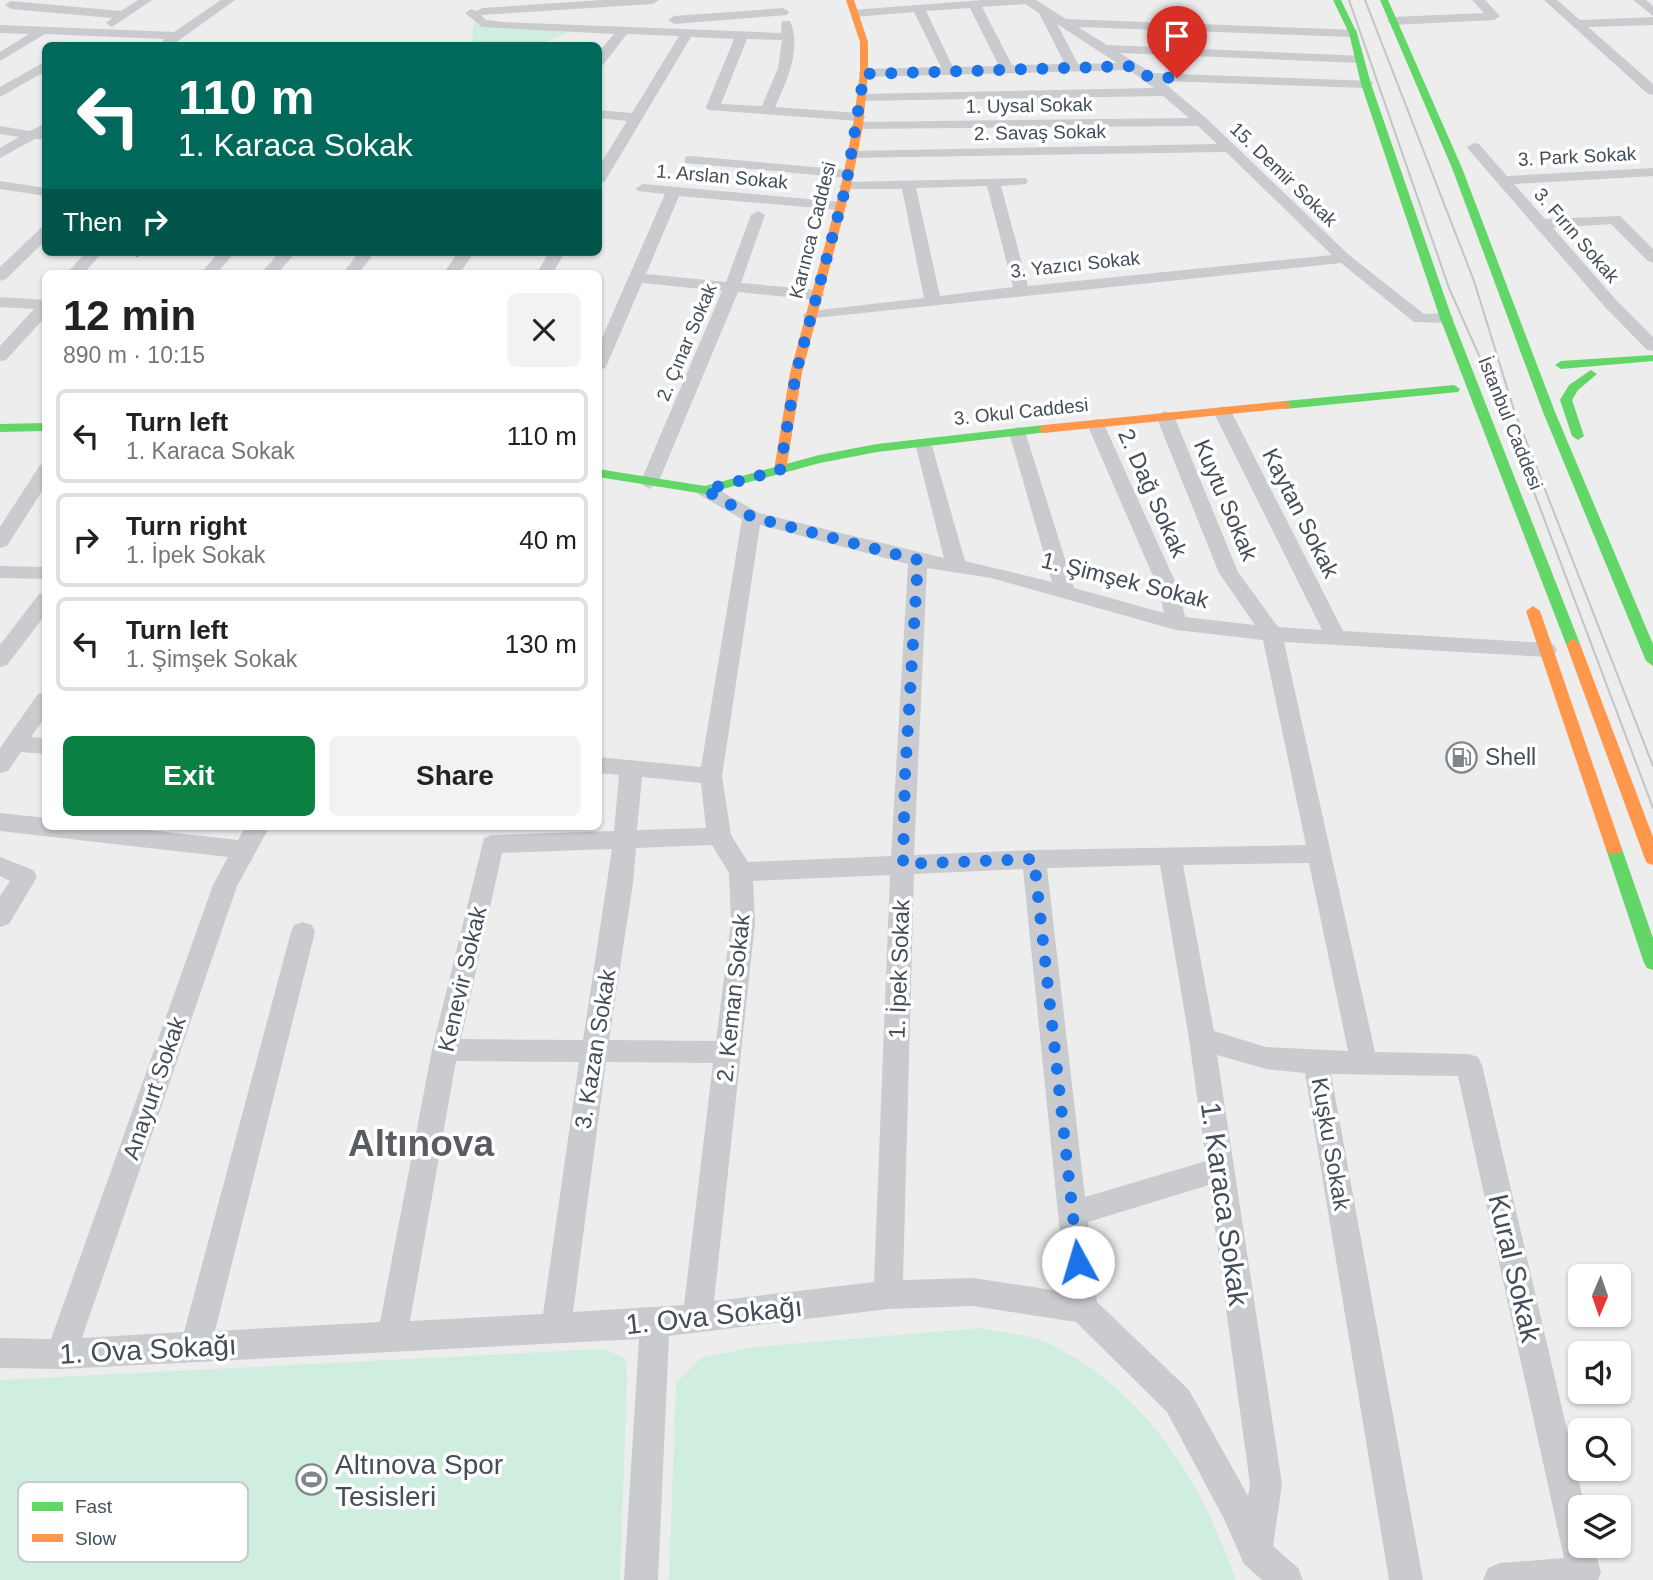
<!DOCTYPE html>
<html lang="en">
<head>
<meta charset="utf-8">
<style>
  :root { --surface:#fff; --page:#f2f2f2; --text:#222; --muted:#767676; --line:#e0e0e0; --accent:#0b8043 }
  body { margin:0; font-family:Helvetica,sans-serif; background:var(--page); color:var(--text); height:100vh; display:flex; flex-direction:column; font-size:26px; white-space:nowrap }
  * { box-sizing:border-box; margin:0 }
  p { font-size:23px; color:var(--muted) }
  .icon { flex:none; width:38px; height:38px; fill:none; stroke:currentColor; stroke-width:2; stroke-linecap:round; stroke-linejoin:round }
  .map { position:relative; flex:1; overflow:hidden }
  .drawer { position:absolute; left:42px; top:270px; width:560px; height:560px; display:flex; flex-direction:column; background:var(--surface); border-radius:10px; box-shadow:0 2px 5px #0004 }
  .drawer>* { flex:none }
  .top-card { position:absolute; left:42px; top:42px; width:560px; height:214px; border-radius:10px; box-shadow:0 2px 5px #0004; background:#00695c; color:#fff; overflow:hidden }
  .needle { width:46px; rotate:182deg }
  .buttons { position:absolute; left:1568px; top:1264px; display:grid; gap:14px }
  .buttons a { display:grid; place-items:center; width:63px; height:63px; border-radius:10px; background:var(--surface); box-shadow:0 2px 5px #0004; font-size:35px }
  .pin { position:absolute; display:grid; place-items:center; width:60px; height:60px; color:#fff; margin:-72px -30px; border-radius:50% 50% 50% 0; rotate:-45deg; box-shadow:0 0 7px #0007 }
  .pin .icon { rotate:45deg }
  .me { position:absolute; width:77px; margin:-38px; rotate:354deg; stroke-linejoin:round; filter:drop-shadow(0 0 5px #0008) }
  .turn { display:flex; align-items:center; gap:24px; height:147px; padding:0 21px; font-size:32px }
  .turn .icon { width:91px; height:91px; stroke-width:2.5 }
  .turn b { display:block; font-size:49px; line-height:60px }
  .then { display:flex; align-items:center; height:66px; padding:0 21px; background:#0003; gap:14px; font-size:26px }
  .round { display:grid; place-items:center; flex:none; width:74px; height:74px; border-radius:10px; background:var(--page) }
  .summary { display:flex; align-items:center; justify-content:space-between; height:119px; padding:0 21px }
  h1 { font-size:42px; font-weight:700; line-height:52px }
  .button { display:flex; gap:14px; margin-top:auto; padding:14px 21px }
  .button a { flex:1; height:80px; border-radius:10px; background:var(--accent); color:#fff; font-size:28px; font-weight:700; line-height:80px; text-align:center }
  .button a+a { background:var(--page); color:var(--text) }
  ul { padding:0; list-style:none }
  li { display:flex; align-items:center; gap:21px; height:94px; margin:0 14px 10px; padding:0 7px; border:4px solid var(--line); border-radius:10px }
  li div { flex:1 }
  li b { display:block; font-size:26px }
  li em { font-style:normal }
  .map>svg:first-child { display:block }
  .green { fill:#d0eedf }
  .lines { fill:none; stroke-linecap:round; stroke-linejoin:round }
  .street { fill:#c9cbce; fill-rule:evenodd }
  .fast { fill:#63d668; fill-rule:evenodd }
  .slow { fill:#ff974d; fill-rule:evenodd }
  .tram { stroke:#c3c4c7; stroke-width:2 }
  .shaded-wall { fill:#959596 }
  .route { stroke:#1a73e8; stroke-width:12; stroke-dasharray:0 21.6 }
  .labels { text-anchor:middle; stroke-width:7; stroke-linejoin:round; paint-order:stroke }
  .far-street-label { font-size:19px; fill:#444e5a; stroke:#fff }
  .street-label { font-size:23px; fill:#444e5a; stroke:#fff }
  .poi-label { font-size:23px; fill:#444e5a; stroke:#fff; text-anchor:start }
  .near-street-label { font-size:28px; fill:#444e5a; stroke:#fff }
  .near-poi-label { font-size:28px; fill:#444e5a; stroke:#fff; text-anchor:start }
  .near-district-label { font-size:37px; font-weight:bold; fill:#595c61; stroke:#fff }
  .key { fill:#fff; stroke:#c7cace; stroke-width:2 }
  .key-label { font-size:19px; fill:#444e5a }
</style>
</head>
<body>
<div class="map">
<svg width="1653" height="1580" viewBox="0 0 1653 1580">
  <rect width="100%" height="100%" fill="#eeeded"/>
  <g class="green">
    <path d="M473 23 564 32 567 33 537 45 472 46Z"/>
    <path d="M980 1328C1001 1333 1029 1334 1048 1343 1146 1390 1201 1481 1236 1580H669L676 1383 701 1358 754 1347Z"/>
    <path d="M601 1349 625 1357 627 1378 620 1580H0V1380Z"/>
  </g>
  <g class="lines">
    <g class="street">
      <path d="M138 0H152L112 27 106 23 112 18 11 9 5 5 11 1 121 11Z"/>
      <path d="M221 0H235L171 46H160L164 39 45 34 0 61V52L29 34 0 33V25L174 32Z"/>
      <path d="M602 0H659L653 4 481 15 486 20 504 22 781 33 782 21H790C802 48 787 81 775 107L859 113 866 117 859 121 708 110 706 107 734 39 691 37 605 181 598 185V168L627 121 598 118V110L632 113 679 36 627 34 603 65 598 66V53L614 34 482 27 465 13 471 9 476 11 482 8ZM747 39 782 40 778 68 762 106 721 104Z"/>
      <path d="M982 0H1036L1066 19 1357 30V36L1353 37 1078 27 1107 45 1364 56V62L1359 63 1120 53 1152 73 1371 81 1373 84 1366 88 1162 81 1207 119 1349 255 1424 314 1446 313 1454 318 1446 323 1414 322 1341 263 805 319 803 316 805 313 811 311 924 298 902 189H841L839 186 846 182 1026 178 1028 181 1026 184 1001 186 1028 286 1332 255 1226 152 847 158V152L852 151 1217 144 1198 126 853 129 851 126 858 122 1189 118 1163 96 857 101V95L862 94 1154 88 1129 70 864 77 858 73 864 69 941 67 914 12 856 17 852 16V10ZM1025 4 1039 13 1065 64 1012 65 982 7ZM970 8 999 66 953 67 926 11ZM1057 24 1117 63 1078 64ZM987 186 1013 287 940 296 916 188Z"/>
      <path d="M1472 0H1485L1500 16 1494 20 1393 25 1387 21 1393 17 1484 13Z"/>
      <path d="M1544 0H1557L1580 20 1653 17V25L1588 27 1653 84V95L1648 94Z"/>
      <path d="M1633 0H1646L1653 6V16Z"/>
      <path d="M783 8 789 12 787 15 674 24 668 20 674 16Z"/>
      <path d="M46 61V71L0 97V87Z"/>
      <path d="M46 123 44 139H35L0 158V148L19 137 0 134V126L30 131Z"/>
      <path d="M1474 143 1479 144 1507 176 1653 168V176L1514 184 1545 219 1620 216 1653 249V263L1648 261 1611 224 1553 228 1617 301 1653 337V351L1647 350 1605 307 1469 150 1467 147Z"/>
      <path d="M690 156 848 170 855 174 848 178 685 163V157Z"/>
      <path d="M0 181 46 188V196L0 189Z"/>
      <path d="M643 184 840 202 847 206 840 210 679 196 646 274 726 282 751 215 758 211 765 215 741 283 817 290 825 295 817 300 738 292 658 483 649 489 640 483 722 291 642 283 606 367 598 372V347L665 194 638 191 636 188Z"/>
      <path d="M46 227V240L6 279 0 281V267L41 228Z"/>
      <path d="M86 252H103L84 273H67Z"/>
      <path d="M219 252H235L217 273H201Z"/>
      <path d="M280 252H296L278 273H261Z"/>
      <path d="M359 252H375L359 273H343Z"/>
      <path d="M458 252H474L460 273H444Z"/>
      <path d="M549 252H565L553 273H537Z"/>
      <path d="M0 297 46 300V316L6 360 0 361V346L34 309 0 307Z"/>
      <path d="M1222 406 1231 411 1343 631 1547 643 1554 645 1557 650 1554 655 1547 657 1284 642 1375 1052 1469 1054 1478 1057 1482 1065 1585 1507H1580V1545H1594L1601 1573 1598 1580H1483L1488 1568 1500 1563 1564 1558 1458 1076 1331 1074 1423 1580H1389L1305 1073 1266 1069 1217 1055 1282 1484 1273 1546 1298 1568 1303 1580H1262L1244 1564 1224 1519 1167 1412 1076 1322 973 1306 888 1309 669 1336 658 1580H624L639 1339 61 1369 0 1368V1338L51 1339 213 885 228 857 0 831V813L46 818V826H113L238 840 246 826H270L237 886 82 1338 184 1332 291 932 294 925 303 922 312 925 315 932 215 1331 380 1322 432 1050 484 838 492 835 614 831 619 775 598 773V757L701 767 742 519 698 494 696 490 698 486H712L759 513 944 558 915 443 918 439H930L965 561 1052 582 1009 432 1018 427 1024 428 1074 588 1164 613 1159 590 1087 424 1096 419 1102 420 1179 590 1185 617 1255 625 1219 573 1156 416 1165 411 1174 416 1238 572 1278 627 1322 630 1213 411ZM760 525 908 564 891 856 748 862 731 835 722 776ZM927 568 991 578 1176 630 1263 640 1306 845 1034 850 914 855ZM642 777 701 783 706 828 637 830ZM712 845 729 873 731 923 716 1041 609 1040 633 883 636 848ZM612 849 583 1040 461 1039 502 853ZM1309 863 1348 1051 1266 1047 1214 1031 1183 865ZM1160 865 1189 1039 1206 1161 1085 1197 1047 868ZM1023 869 1066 1292 973 1278 903 1280 914 874ZM890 875 874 1282 714 1301 755 923 753 881ZM456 1061 579 1062 543 1314 410 1321ZM606 1062 713 1063 684 1305 573 1312ZM1209 1185 1250 1484 1248 1496 1189 1390 1097 1302 1088 1222Z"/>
      <path d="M46 464V485L7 546 0 548V527L40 465Z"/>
      <path d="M0 566 46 567V579L0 578Z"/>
      <path d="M46 593V614L7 665 0 667V645L39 594Z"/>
      <path d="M46 692V716L31 737 46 738V754L21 752 8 771 0 773V748L38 694Z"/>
      <path d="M0 857 33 870 37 877 9 924 0 927V896L10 881 0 876Z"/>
    </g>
    <g class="fast">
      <path d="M1333 0H1341L1357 33 1371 84 1452 318 1580 644 1578 647H1568L1566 644 1440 318 1361 84 1349 33Z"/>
      <path d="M1380 0H1388L1462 168 1555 412 1653 644V666L1646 661 1543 412 1452 168Z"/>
      <path d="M1653 355V361L1561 369 1555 365 1561 361Z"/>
      <path d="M1591 370 1597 374 1578 390 1572 400 1584 436 1578 440 1572 436 1560 400 1569 385Z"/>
      <path d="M1454 385 1460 389 1458 392 1285 409 1279 405 1285 401Z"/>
      <path d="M46 423V431L0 432V424Z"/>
      <path d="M1044 425 1050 429 1048 432 877 452 820 463 705 494 598 477V469L705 486 819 455 877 444Z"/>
      <path d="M1614 843 1620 845 1622 849 1653 938V970L1647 968 1644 963 1606 849 1608 845Z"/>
    </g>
    <g class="slow">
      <path d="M846 0H854L868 42V73L863 126 851 186 802 373 786 470 780 474 774 470 790 373 841 186 853 126 860 73V42Z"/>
      <path d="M1285 401 1291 405 1289 408 1044 433 1038 429 1044 425Z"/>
      <path d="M1533 606 1540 611 1622 849 1620 853H1608L1606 849 1526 611Z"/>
      <path d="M1573 639 1580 644 1653 837V865L1647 863 1645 859 1566 644Z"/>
    </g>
    <g class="tram">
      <path d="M1349 0 1449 288 1502 407 1653 808"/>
      <path d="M1365 0 1474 281 1514 410 1653 766"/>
    </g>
  </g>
  <path class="shaded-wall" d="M134 252H153L136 257Z"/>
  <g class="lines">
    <path class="route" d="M1078 1262 1034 859 903 864 905 776 918 560 752 517 705 490 780 470 796 373 846 186 864 74 1134 66 1149 77 1177 78"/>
  </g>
  <defs>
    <symbol id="fuel-ring" viewBox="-11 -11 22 22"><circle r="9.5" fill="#fff" stroke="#80868d" stroke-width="1.5"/><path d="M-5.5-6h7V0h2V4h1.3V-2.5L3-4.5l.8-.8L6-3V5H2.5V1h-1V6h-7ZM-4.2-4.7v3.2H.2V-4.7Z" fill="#80868d"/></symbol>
    <symbol id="stadium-ring" viewBox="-11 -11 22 22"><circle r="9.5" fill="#fff" stroke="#80868d" stroke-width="1.5"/><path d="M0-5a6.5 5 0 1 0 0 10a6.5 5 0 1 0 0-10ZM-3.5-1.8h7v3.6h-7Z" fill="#80868d"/></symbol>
  </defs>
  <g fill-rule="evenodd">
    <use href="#fuel-ring" x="1444" y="740" width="35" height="35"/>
    <use href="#stadium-ring" x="294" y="1462" width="35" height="35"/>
  </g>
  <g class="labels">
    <g class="far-street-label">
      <text transform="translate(1029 105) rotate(-1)" y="7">1. Uysal Sokak</text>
      <text transform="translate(1040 132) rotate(-1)" y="7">2. Savaş Sokak</text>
      <text transform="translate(1577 156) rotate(-3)" y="7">3. Park Sokak</text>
      <text transform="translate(1284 174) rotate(44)" y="7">15. Demir Sokak</text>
      <text transform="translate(722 176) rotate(5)" y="7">1. Arslan Sokak</text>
      <text transform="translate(812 230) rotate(-76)" y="7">Karınca Caddesi</text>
      <text transform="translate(1577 235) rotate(49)" y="7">3. Fırın Sokak</text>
      <text transform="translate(1075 264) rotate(-6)" y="7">3. Yazıcı Sokak</text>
      <text transform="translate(686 342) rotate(-67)" y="7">2. Çınar Sokak</text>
      <text transform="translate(1021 411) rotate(-6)" y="7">3. Okul Caddesi</text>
      <text transform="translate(1511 423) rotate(68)" y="7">İstanbul Caddesi</text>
    </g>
    <g class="street-label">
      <text transform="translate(1153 493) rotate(66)" y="8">2. Dağ Sokak</text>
      <text transform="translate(1226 500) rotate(67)" y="8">Kuytu Sokak</text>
      <text transform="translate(1301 513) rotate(63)" y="8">Kaytan Sokak</text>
      <text transform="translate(1125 580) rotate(14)" y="8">1. Şimşek Sokak</text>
      <text transform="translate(899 969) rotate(-88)" y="8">1. İpek Sokak</text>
      <text transform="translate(462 979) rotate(-77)" y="8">Kenevir Sokak</text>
      <text transform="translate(733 998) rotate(-84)" y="8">2. Keman Sokak</text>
      <text transform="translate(595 1049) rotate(-81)" y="8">3. Kazan Sokak</text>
      <text transform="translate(154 1088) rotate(-71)" y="8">Anayurt Sokak</text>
      <text transform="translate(1331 1144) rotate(80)" y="8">Kuşku Sokak</text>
    </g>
    <g class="poi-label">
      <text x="1485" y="765">Shell</text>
    </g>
    <g class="near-street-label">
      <text transform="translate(1225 1204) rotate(82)" y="10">1. Karaca Sokak</text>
      <text transform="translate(1515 1268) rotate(77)" y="10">Kural Sokak</text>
      <text transform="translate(714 1315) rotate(-6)" y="10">1. Ova Sokağı</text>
      <text transform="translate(148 1349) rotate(-3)" y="10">1. Ova Sokağı</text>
    </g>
    <g class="near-poi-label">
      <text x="335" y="1474">Altınova Spor<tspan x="335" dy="32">Tesisleri</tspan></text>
    </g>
    <g class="near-district-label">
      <text x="421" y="1156">Altınova</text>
    </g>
  </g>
  <rect x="18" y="1482" width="230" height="80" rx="10" class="key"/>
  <rect x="32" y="1502" width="31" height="9" fill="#63d668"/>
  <rect x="32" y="1534" width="31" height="8" fill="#ff974d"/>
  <g class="key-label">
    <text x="75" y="1513">Fast</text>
    <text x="75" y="1545">Slow</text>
  </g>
</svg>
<div class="buttons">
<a><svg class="needle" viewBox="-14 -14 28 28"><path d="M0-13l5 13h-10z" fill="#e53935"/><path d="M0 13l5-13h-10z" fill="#767676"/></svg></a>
<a><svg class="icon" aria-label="sound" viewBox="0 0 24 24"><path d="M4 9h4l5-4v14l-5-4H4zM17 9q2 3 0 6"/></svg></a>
<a><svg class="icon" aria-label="search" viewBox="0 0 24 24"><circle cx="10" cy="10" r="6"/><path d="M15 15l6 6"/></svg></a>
<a><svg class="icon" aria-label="layers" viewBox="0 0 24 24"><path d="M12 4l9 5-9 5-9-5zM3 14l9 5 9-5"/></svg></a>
</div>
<div class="pin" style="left:1177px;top:78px;background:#d93025"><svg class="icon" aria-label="arrive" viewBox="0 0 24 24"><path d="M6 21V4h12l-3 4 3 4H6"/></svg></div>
<svg class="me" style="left:1078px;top:1262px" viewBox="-20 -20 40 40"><circle r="19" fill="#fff"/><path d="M0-13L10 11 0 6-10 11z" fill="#1a73e8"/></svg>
<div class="top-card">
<div class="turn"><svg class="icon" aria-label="left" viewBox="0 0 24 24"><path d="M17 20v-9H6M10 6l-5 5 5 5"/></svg><div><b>110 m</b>1. Karaca Sokak</div></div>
<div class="then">Then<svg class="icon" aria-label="right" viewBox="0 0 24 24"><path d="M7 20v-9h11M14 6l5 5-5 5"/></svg></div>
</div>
<section class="drawer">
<div class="summary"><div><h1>12 min</h1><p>890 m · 10:15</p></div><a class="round"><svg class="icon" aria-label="close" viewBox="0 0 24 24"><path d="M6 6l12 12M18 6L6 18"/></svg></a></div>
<ul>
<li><svg class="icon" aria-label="left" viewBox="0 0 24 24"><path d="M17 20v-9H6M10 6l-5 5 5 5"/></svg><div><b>Turn left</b><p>1. Karaca Sokak</p></div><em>110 m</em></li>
<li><svg class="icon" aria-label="right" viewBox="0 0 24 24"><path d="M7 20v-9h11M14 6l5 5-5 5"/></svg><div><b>Turn right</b><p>1. İpek Sokak</p></div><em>40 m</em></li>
<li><svg class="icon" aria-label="left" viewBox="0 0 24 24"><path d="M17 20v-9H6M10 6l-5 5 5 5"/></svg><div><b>Turn left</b><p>1. Şimşek Sokak</p></div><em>130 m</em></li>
</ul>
<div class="button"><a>Exit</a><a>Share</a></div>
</section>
</div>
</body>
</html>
